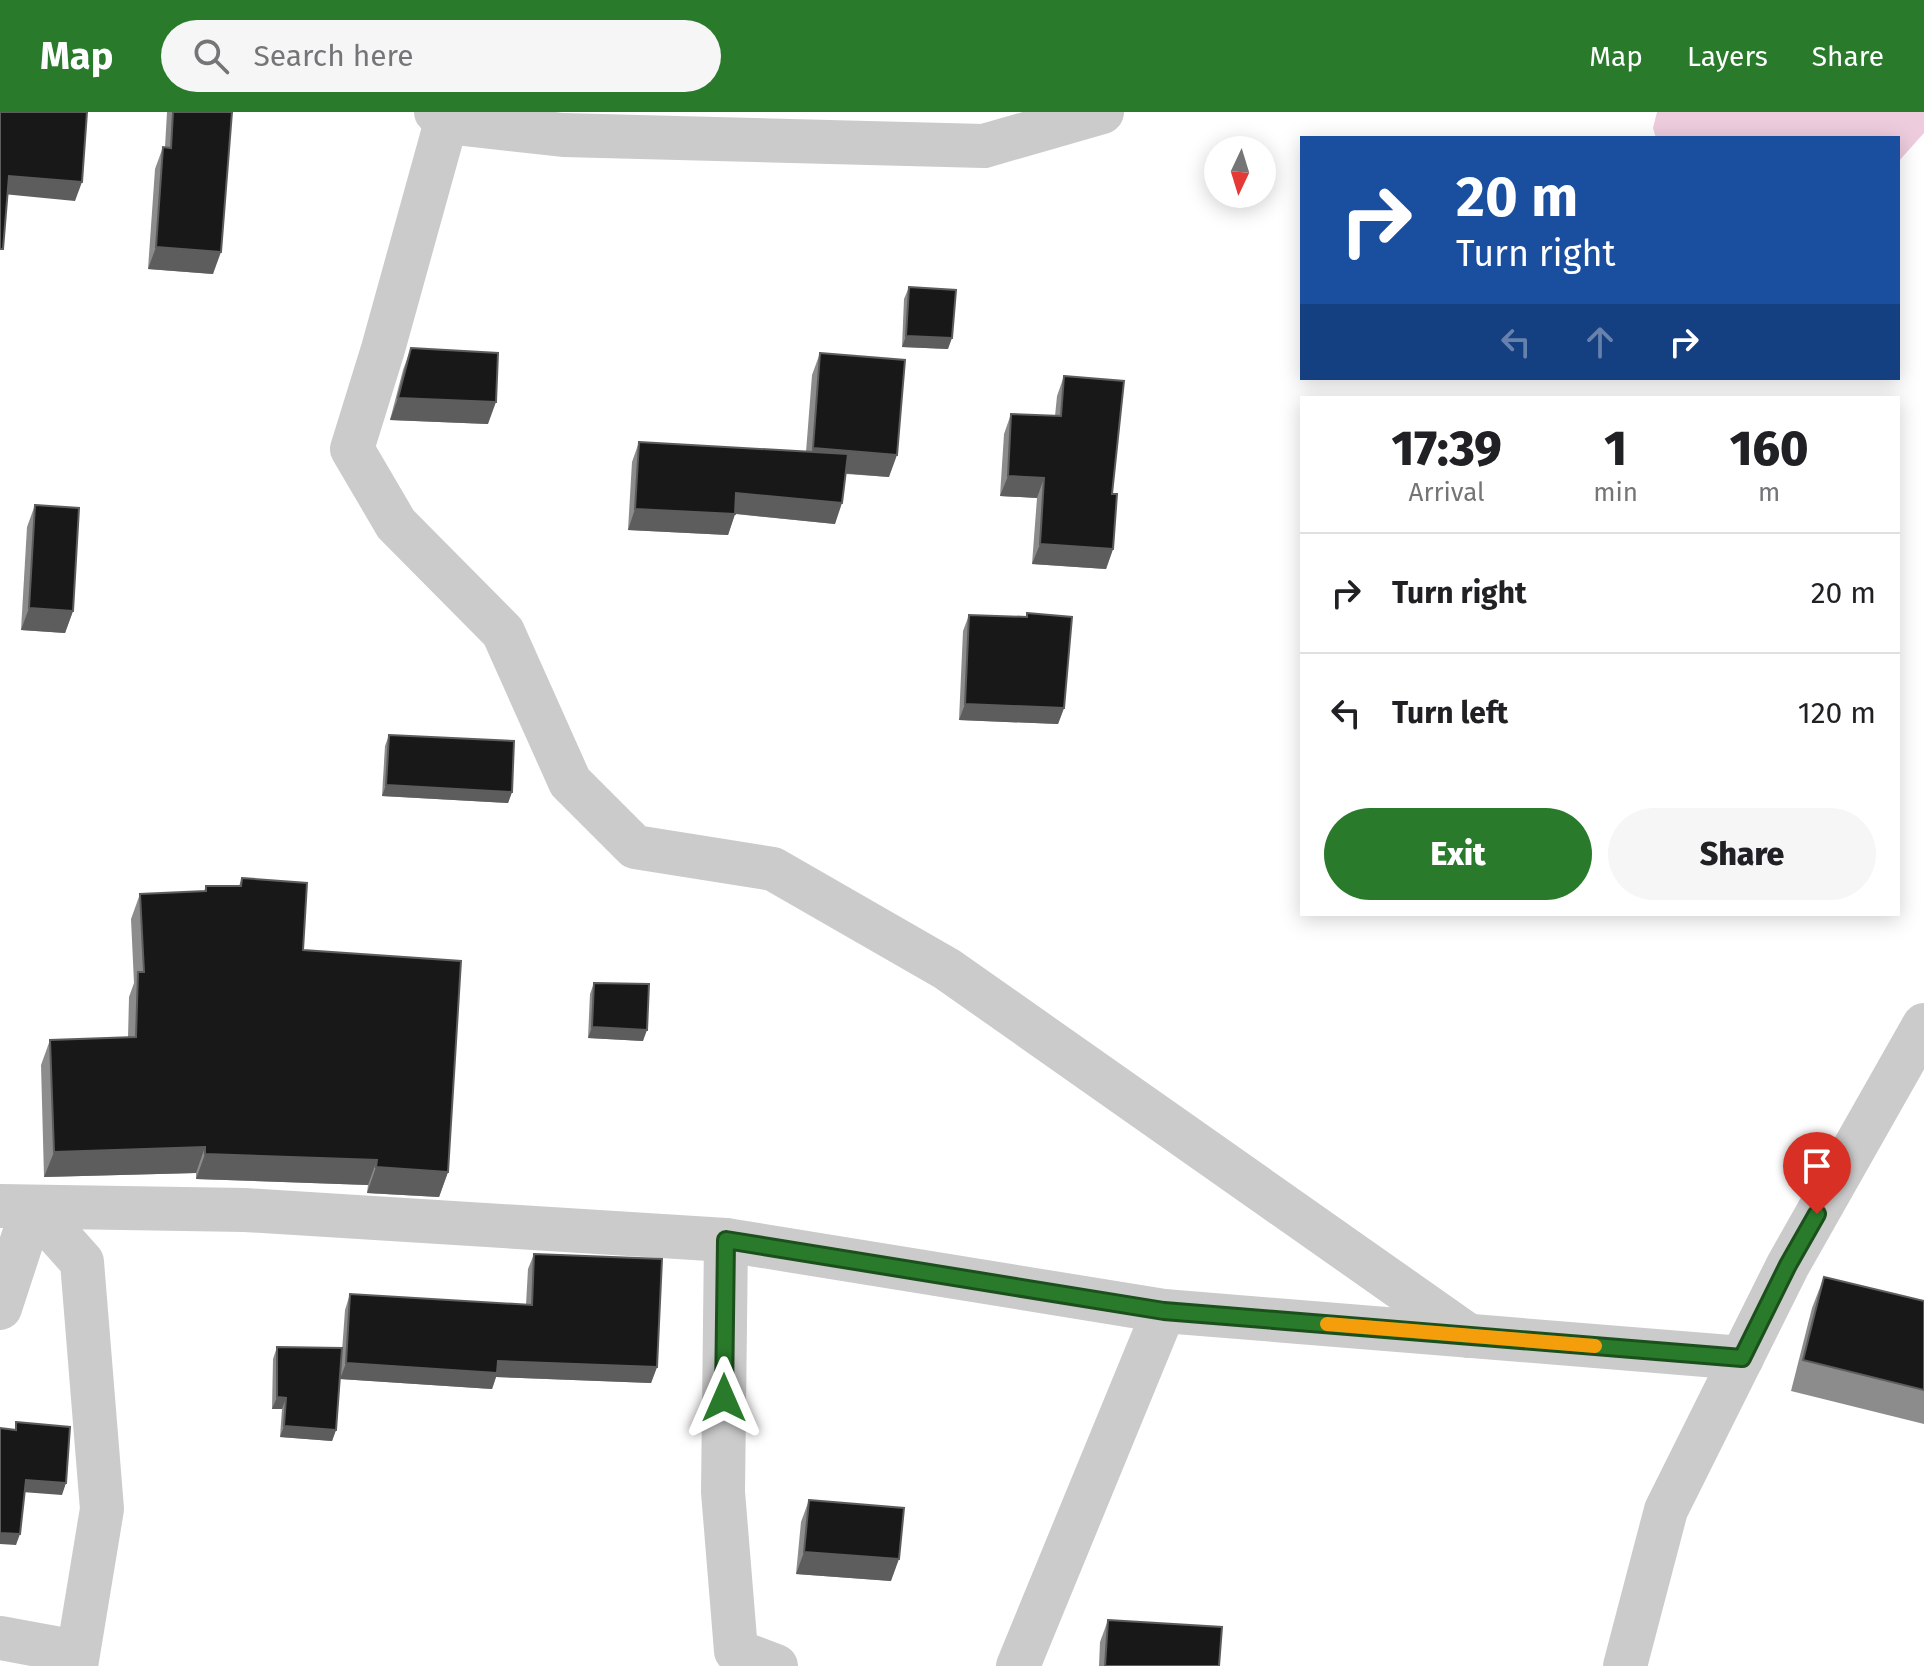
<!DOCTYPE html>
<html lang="en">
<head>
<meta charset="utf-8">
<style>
  :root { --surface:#fff; --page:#f6f6f6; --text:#202124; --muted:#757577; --line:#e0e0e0; --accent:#297b2b }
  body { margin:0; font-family:"Fira Sans",sans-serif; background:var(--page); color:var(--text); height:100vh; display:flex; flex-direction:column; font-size:30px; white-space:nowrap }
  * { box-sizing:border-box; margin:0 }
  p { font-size:26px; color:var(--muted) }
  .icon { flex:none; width:44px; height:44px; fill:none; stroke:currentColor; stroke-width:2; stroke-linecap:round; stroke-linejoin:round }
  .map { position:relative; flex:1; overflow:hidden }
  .drawer { position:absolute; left:1300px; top:284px; width:600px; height:520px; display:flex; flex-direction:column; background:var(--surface); border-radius:0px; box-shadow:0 4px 20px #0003 }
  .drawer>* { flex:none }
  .banner { position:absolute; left:1300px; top:24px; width:600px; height:244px; border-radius:0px; box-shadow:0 4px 20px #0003; background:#1a4fa0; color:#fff; overflow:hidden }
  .needle { width:52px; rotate:184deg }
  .tools { position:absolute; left:1204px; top:24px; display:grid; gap:16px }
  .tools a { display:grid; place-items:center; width:72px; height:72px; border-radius:50%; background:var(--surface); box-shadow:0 4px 20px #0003; font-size:40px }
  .pin { position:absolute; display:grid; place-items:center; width:68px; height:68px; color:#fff; margin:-82px -34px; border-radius:50% 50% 50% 0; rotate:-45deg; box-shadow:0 0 8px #0007 }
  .pin .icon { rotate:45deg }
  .me { position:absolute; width:88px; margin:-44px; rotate:0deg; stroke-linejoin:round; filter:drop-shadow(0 0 6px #0008) }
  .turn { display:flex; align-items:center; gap:28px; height:168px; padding:0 24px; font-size:36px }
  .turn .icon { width:104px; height:104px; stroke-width:2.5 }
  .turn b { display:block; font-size:56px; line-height:68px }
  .lanes { display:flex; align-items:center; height:76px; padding:0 24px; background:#0003; justify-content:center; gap:40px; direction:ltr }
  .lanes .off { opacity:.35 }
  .eta { display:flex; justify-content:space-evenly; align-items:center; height:136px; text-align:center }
  .eta b { font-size:48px; font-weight:800; line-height:56px }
  .button { display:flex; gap:16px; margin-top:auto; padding:16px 24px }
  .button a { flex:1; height:92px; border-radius:48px; background:var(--accent); color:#fff; font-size:32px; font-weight:800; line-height:92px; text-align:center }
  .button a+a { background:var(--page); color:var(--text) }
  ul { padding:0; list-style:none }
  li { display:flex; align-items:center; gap:24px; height:120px; padding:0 24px; border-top:2px solid var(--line) }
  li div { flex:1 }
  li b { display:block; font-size:30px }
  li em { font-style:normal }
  header { display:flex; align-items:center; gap:48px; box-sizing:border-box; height:112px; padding:0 40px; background:var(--accent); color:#fff }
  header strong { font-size:38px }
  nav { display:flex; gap:44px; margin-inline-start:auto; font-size:28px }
  .search { width:560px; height:72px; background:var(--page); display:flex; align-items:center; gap:20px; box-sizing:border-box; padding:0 28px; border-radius:44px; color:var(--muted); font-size:30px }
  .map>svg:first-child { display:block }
  .water { fill:#edccde }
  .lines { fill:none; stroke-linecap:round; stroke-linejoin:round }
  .minor { stroke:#cbcbcb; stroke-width:44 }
  .wall { fill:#8c8c8c }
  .shaded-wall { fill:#5d5d5d }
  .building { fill:#181818; stroke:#5d5d5d; stroke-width:2 }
  .route-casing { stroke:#1b501c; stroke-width:20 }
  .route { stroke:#297b2b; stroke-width:14 }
  .slow { stroke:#f59e0b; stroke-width:14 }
</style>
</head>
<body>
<header>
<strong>Map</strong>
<div class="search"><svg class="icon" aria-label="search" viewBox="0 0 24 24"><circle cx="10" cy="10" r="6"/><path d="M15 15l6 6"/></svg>Search here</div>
<nav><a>Map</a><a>Layers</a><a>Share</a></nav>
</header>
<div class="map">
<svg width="1924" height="1554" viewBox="0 0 1924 1554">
  <rect width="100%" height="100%" fill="#fff"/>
  <path class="water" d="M1657 0H1924V21L1898 50V26H1656L1653 16Z"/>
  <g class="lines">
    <g class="minor">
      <path d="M436 0 446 10 563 23 984 34 1102 0"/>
      <path d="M446 10 383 237 352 337 396 412 503 520 570 670 635 735 773 757 947 857 1469 1224"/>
      <path d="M0 1094 245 1098 726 1128 1164 1199 1742 1246"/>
      <path d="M726 1128 723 1380 736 1539 776 1554"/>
      <path d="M0 1196 33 1095 82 1150 102 1397 76 1554"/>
      <path d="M0 1526 76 1540"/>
      <path d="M1018 1554 1164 1199"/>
      <path d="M1625 1554 1666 1398 1788 1153 1924 913"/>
    </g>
  </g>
  <g class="wall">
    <path d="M167 0H232L213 162 148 157 155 57 163 35H165Z"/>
    <path d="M909 175 948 237 902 235 904 187Z"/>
    <path d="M411 236 488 312 390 308 403 258Z"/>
    <path d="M820 241 889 365 846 362 835 412 735 402 728 423 628 418 632 350 639 330 806 340 812 263Z"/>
    <path d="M1064 264 1112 382 1113 437 1106 457 1032 452 1037 386 1000 384 1004 322 1011 302 1055 304 1057 284Z"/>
    <path d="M35 393 73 499 65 521 21 518 27 415Z"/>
    <path d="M1027 501 1064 596 1058 612 959 608 963 519 969 503 1026 505Z"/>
    <path d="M389 623 512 680 508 691 382 684 385 634Z"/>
    <path d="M242 766 303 838 448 1060 439 1085 367 1081 368 1073 196 1067V1061L44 1065 41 953 50 928 128 926 129 885 134 871 131 807 140 782 204 779 206 774H239Z"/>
    <path d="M594 871 643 929 588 926 590 882Z"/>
    <path d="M534 1142 657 1255 651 1271 496 1265 492 1277 340 1267 345 1198 350 1182 526 1193 528 1157Z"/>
    <path d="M1824 1165 1924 1189V1312L1791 1279 1812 1196Z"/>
    <path d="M277 1235 336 1318 332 1329 280 1325 282 1297H272L273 1247Z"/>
    <path d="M809 1388 891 1469 796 1462 801 1410Z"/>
    <path d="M1108 1508 1219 1554H1099L1100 1530Z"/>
  </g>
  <g class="shaded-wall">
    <path d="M9 64 82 70 75 89 3 82Z"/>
    <path d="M156 135 221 140 213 162 148 157Z"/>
    <path d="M906 224 952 226 948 237 902 235Z"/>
    <path d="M398 286 496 290 488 312 390 308Z"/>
    <path d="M813 336 897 343 889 365 805 358Z"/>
    <path d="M1008 364 1044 366 1037 386 1000 384Z"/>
    <path d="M736 381 842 391 835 412 729 401Z"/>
    <path d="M635 397 735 402 728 423 628 418Z"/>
    <path d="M1040 432 1113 437 1106 457 1032 452Z"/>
    <path d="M29 496 73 499 65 521 21 518Z"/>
    <path d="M965 592 1064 596 1058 612 959 608Z"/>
    <path d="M386 673 512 680 508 691 382 684Z"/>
    <path d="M592 915 647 918 643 929 588 926Z"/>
    <path d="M205 1035 196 1061 44 1065 54 1040Z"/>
    <path d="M205 1042 377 1048 368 1073 196 1067Z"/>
    <path d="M376 1055 448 1060 439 1085 367 1081Z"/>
    <path d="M498 1249 657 1255 651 1271 496 1265 492 1277 340 1267 346 1251Z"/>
    <path d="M277 1285 286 1286 282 1297H272Z"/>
    <path d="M284 1314 336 1318 332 1329 280 1325Z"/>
    <path d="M26 1368 66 1371 62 1383 22 1380Z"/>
    <path d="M0 1421 20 1422 16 1433 0 1432Z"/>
    <path d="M804 1440 899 1447 891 1469 796 1462Z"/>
  </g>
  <g class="building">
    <path d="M0 0H87L82 70 9 64 3 137H0Z"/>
    <path d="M173 0H232L221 140 156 135 163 35 171 36Z"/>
    <path d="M909 175 956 178 952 226 906 224Z"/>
    <path d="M411 236 498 241 496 290 398 286Z"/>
    <path d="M820 241 905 248 897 343 813 336Z"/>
    <path d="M1064 264 1124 269 1112 382H1117L1113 437 1040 432 1044 366 1008 364 1011 302 1061 304Z"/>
    <path d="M639 330 848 342 842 391 736 381 735 402 635 397Z"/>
    <path d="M35 393 79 396 73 499 29 496Z"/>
    <path d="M1027 501 1072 505 1064 596 965 592 969 503 1027 505Z"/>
    <path d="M389 623 514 629 512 680 386 673Z"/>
    <path d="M242 766 307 771 303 838 461 849 448 1060 376 1055 377 1048 205 1042V1035L54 1040 50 928 136 925 138 860H144L140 782 206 779V774H241Z"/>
    <path d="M594 871 649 872 647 918 592 915Z"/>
    <path d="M534 1142 662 1147 657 1255 498 1249 497 1261 346 1251 350 1182 532 1193Z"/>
    <path d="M1824 1165 1924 1189V1278L1803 1248Z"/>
    <path d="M277 1235 342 1236 336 1318 284 1314 286 1286 277 1285Z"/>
    <path d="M16 1310 70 1315 66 1371 26 1368 20 1422 0 1421V1316L16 1318Z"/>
    <path d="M809 1388 904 1396 899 1447 804 1440Z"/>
    <path d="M1108 1508 1222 1515 1219 1554H1105Z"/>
  </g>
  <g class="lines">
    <defs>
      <path id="route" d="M724 1286 726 1128 1164 1199 1742 1246 1788 1153 1817 1102"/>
    </defs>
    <use href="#route" class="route-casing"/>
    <use href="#route" class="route"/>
    <path class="slow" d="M1327 1212 1595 1234"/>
  </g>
</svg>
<div class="tools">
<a><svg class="needle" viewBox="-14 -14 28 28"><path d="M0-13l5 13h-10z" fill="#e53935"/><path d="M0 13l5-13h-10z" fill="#757577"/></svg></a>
</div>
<div class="pin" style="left:1817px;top:1102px;background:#d93025"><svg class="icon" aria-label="arrive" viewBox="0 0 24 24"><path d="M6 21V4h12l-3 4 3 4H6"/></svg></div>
<svg class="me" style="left:724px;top:1286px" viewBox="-20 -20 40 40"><path d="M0-17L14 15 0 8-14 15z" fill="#297b2b" stroke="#fff" stroke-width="4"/></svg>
<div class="banner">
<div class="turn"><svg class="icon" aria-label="right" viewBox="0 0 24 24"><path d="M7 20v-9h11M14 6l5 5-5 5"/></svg><div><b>20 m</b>Turn right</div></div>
<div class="lanes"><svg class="icon off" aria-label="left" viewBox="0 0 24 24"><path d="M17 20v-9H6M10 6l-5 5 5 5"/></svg><svg class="icon off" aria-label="ahead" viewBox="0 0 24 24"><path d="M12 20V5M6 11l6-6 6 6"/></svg><svg class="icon" aria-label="right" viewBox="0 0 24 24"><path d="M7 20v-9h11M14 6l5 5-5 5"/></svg></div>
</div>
<section class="drawer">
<div class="eta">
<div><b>17:39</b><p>Arrival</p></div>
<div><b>1</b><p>min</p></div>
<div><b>160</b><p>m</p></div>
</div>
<ul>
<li><svg class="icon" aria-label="right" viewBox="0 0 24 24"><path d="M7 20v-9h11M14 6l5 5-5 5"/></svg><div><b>Turn right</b></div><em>20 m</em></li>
<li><svg class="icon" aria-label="left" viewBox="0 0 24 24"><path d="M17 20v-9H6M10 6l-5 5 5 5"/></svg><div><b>Turn left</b></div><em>120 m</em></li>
</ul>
<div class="button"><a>Exit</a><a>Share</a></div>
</section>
</div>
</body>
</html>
